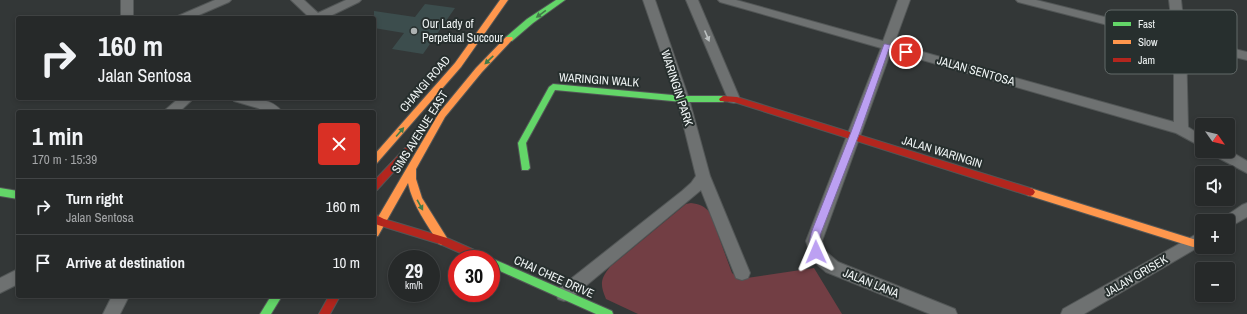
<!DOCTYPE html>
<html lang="en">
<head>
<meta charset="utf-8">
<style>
  :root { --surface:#262929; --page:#323535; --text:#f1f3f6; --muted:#a4a6a8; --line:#424546 }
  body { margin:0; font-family:"Archivo Narrow",sans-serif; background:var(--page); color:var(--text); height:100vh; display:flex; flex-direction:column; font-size:15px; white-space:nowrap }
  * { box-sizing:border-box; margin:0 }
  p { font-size:13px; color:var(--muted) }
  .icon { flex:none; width:22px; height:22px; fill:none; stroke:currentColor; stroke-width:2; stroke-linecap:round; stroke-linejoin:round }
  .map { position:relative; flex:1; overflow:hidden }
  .details { position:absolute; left:16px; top:110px; width:360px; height:188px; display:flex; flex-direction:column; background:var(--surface); border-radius:4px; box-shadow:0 2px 6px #0003,0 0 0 1px var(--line) }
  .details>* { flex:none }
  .top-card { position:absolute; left:16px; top:16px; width:360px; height:84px; border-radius:4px; box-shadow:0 2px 6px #0003,0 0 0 1px var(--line); background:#262929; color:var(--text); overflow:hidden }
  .needle { width:26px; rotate:124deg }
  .tools { position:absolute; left:1195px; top:118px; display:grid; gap:8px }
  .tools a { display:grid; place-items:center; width:40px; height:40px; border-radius:4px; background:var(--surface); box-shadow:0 2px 6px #0003,0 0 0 1px var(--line); font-size:20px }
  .speed { position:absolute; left:388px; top:250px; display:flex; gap:8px; font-size:20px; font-weight:700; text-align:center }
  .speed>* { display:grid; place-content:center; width:52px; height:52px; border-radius:50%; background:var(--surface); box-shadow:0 2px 6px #0003,0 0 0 1px var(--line); line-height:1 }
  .speed small { font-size:10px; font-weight:400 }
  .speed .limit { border:6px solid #d22; background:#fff; color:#111 }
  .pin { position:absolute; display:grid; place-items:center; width:34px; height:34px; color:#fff; margin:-17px; border:2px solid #fff; border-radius:50%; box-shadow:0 1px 4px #0007 }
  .me { position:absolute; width:44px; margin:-22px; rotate:359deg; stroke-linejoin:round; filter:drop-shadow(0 0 3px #0008) }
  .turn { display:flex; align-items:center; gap:14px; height:84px; padding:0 16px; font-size:18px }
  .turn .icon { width:52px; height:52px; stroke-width:2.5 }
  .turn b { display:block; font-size:28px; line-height:34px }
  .round { display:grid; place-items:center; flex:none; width:42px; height:42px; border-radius:4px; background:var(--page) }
  .summary { display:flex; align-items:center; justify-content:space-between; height:68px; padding:0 16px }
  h1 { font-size:24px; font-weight:700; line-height:30px }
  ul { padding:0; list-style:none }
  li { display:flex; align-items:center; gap:12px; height:56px; padding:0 16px; border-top:1px solid var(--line) }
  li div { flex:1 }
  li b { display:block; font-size:15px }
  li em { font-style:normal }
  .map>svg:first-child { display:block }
  .green { fill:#723e44 }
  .building { fill:#3c4d4d }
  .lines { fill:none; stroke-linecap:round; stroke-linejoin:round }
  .street-casing { stroke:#525656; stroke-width:2 }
  .fast-casing { stroke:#525656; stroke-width:2 }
  .slow-casing { stroke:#525656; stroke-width:2 }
  .jam-casing { stroke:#525656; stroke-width:2 }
  .street { fill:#6e7171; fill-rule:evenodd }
  .fast { fill:#63d668; fill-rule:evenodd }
  .slow { fill:#ff974d; fill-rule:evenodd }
  .jam { fill:#b3261e; fill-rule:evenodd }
  .oneway { fill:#427a48 }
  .oneway2 { fill:#bbc0c0 }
  .route { fill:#bca0f2; stroke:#7a689d }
  .poi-dot { fill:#adb2b2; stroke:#272f2e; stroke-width:1.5 }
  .labels { text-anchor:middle; stroke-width:4; stroke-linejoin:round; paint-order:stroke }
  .poi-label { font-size:12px; fill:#eff4f4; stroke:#272f2e; text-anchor:start }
  .street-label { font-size:12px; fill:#eff4f4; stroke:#272f2e }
  .key { fill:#272f2e; stroke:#636a69; stroke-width:1 }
  .key-label { font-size:11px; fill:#eff4f4 }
</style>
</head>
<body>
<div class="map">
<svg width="1247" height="314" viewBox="0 0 1247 314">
  <rect width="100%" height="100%" fill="#333737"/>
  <path class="green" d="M691 203C699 204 705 206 710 213L732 273 740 279 814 268 842 314H638L606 299C600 285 600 279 610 267L686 204Z"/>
  <path class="building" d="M425 4 455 8 423 54 392 49 404 33 374 28V11L415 17Z"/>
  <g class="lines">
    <defs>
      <g id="street">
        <rect x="121" y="0" width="12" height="18"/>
        <path d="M215 0H231L229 2 192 18H176L178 16Z"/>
        <path d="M291 0H304L318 13 346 0H361L359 2 326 18H310Z"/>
        <path d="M643 0H655L689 99 710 176 750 273 748 278 742 280 736 278 701 190 570 299 564 301 558 299 556 294 558 289 682 191 691 183 696 176 677 99Z"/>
        <path d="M686 0H698L740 99 739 102 734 103 729 102 728 99Z"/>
        <path d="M718 0H736L883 41 898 0H910L894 44 1174 122V42L1018 2 1016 0H1036L1173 34 1169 0H1181L1185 37 1247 52V60L1186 45 1188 127 1202 136V147L1176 133 891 51 822 241 825 251 838 262 955 309 957 314H930L826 272 812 260 806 241 881 48 720 2Z"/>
        <path d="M179 98H194L179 112H163Z"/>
        <path d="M233 98C248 98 272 97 282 112H265L258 108 234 101Z"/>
        <path d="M1228 150 1247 161V173L1213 155 1211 151Z"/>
        <path d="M1247 203V217L1228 228V221H1221L1223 218 1242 205Z"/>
        <path d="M1202 231V245L1084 314H1061L1063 309Z"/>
        <path d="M18 269V284L0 293V278Z"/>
        <path d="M112 296H129L120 314H103Z"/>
      </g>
      <g id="fast">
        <path d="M556 0H565L533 23 512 41H506V37L527 19Z"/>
        <path d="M553 84 683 96H723L727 99 723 102H683L555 90 526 143 530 168 528 170H522L518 143 549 87Z"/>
        <path d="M0 188 18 191V199L0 196Z"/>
        <path d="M491 258 612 311 613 314H596L491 267V259H487Z"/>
        <path d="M271 296H282L271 314H260Z"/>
      </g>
      <g id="slow">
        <path d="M500 0H508L461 67 377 163 374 164V155L455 63Z"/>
        <path d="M506 37H512L513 39 482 72 445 117 416 169V179L422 198 447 238 448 241 447 244 443 245 439 244C427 224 413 206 408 183L378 236 374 237V224L439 113 476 68Z"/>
        <path d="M1030 188 1193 239 1197 240 1198 243 1197 246 1193 247 1027 195 1025 192 1027 189Z"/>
      </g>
      <g id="jam">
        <path d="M723 96 737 97 1030 188 1033 189 1035 192 1033 195 1030 196 734 102 720 101 719 99Z"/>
        <path d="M415 140 419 143 418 145 377 190 374 191V181L412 141Z"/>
        <path d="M374 214 384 219 447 238 488 256 489 259H474L440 244 378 225 374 223Z"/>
        <path d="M329 296H340L330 314H319Z"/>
      </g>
    </defs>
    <use href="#street" class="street-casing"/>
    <use href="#fast" class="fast-casing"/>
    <use href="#slow" class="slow-casing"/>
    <use href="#jam" class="jam-casing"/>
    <use href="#street" class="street"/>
    <use href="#fast" class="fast"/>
    <use href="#slow" class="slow"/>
    <use href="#jam" class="jam"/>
  </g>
  <defs><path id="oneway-solid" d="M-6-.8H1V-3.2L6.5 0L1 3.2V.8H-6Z"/></defs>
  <g class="oneway">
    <use href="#oneway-solid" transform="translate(541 14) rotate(144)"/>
    <use href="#oneway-solid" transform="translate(489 60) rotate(136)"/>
    <use href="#oneway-solid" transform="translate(400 132) rotate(-49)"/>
    <use href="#oneway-solid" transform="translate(420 205) rotate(61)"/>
  </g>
  <use class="oneway2" href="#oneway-solid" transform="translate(707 36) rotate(67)"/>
  <path class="route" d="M884 44H886L909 50 910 52 906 54 889 49 860 132 821 233 819 241 821 252 820 255 816 256 812 255C809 247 809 241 811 233L851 132Z"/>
  <circle class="poi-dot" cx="414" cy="31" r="4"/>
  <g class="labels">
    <g class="poi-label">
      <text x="422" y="28">Our Lady of<tspan x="422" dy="14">Perpetual Succour</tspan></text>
    </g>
    <g class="street-label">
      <text transform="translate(976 71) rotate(16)" y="4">JALAN SENTOSA</text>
      <text transform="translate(599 80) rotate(4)" y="4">WARINGIN WALK</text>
      <text transform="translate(425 84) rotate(-49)" y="4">CHANGI ROAD</text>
      <text transform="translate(677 88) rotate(72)" y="4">WARINGIN PARK</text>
      <text transform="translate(420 132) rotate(-58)" y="4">SIMS AVENUE EAST</text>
      <text transform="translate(942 152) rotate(17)" y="4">JALAN WARINGIN</text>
      <text transform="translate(1136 276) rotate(-30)" y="4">JALAN GRISEK</text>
      <text transform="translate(554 277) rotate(24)" y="4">CHAI CHEE DRIVE</text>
      <text transform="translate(871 283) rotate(22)" y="4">JALAN LANA</text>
    </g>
  </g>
  <rect x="1105" y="10" width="132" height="64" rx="6" class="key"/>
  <rect x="1113" y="22" width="18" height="4" fill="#63d668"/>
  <rect x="1113" y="40" width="18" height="4" fill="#ff974d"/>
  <rect x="1113" y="58" width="18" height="4" fill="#b3261e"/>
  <g class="key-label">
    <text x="1138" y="28">Fast</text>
    <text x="1138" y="46">Slow</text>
    <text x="1138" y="64">Jam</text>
  </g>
</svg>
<div class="tools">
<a><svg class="needle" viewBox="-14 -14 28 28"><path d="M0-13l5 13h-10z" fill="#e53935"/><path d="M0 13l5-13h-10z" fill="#a4a6a8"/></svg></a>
<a><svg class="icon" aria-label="sound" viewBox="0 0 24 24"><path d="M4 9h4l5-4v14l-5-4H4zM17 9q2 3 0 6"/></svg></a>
<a>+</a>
<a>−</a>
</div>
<div class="speed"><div>29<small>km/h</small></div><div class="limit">30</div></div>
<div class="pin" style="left:906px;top:52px;background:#d93025"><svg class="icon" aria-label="arrive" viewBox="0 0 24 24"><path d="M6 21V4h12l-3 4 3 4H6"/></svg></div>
<svg class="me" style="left:816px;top:252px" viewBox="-20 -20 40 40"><path d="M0-17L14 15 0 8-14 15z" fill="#bca0f2" stroke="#fff" stroke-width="4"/></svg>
<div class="top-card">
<div class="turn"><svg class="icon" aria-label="right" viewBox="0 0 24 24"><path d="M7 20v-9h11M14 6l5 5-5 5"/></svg><div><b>160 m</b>Jalan Sentosa</div></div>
</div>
<section class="details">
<div class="summary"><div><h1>1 min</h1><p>170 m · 15:39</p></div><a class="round" style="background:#d93025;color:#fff"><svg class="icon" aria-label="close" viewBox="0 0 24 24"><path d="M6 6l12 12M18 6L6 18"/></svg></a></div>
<ul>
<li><svg class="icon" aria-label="right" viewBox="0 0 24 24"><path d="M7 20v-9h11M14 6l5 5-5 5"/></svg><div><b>Turn right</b><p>Jalan Sentosa</p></div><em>160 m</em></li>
<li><svg class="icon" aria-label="arrive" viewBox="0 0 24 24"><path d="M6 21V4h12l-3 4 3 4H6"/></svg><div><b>Arrive at destination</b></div><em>10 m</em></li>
</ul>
</section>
</div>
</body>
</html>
